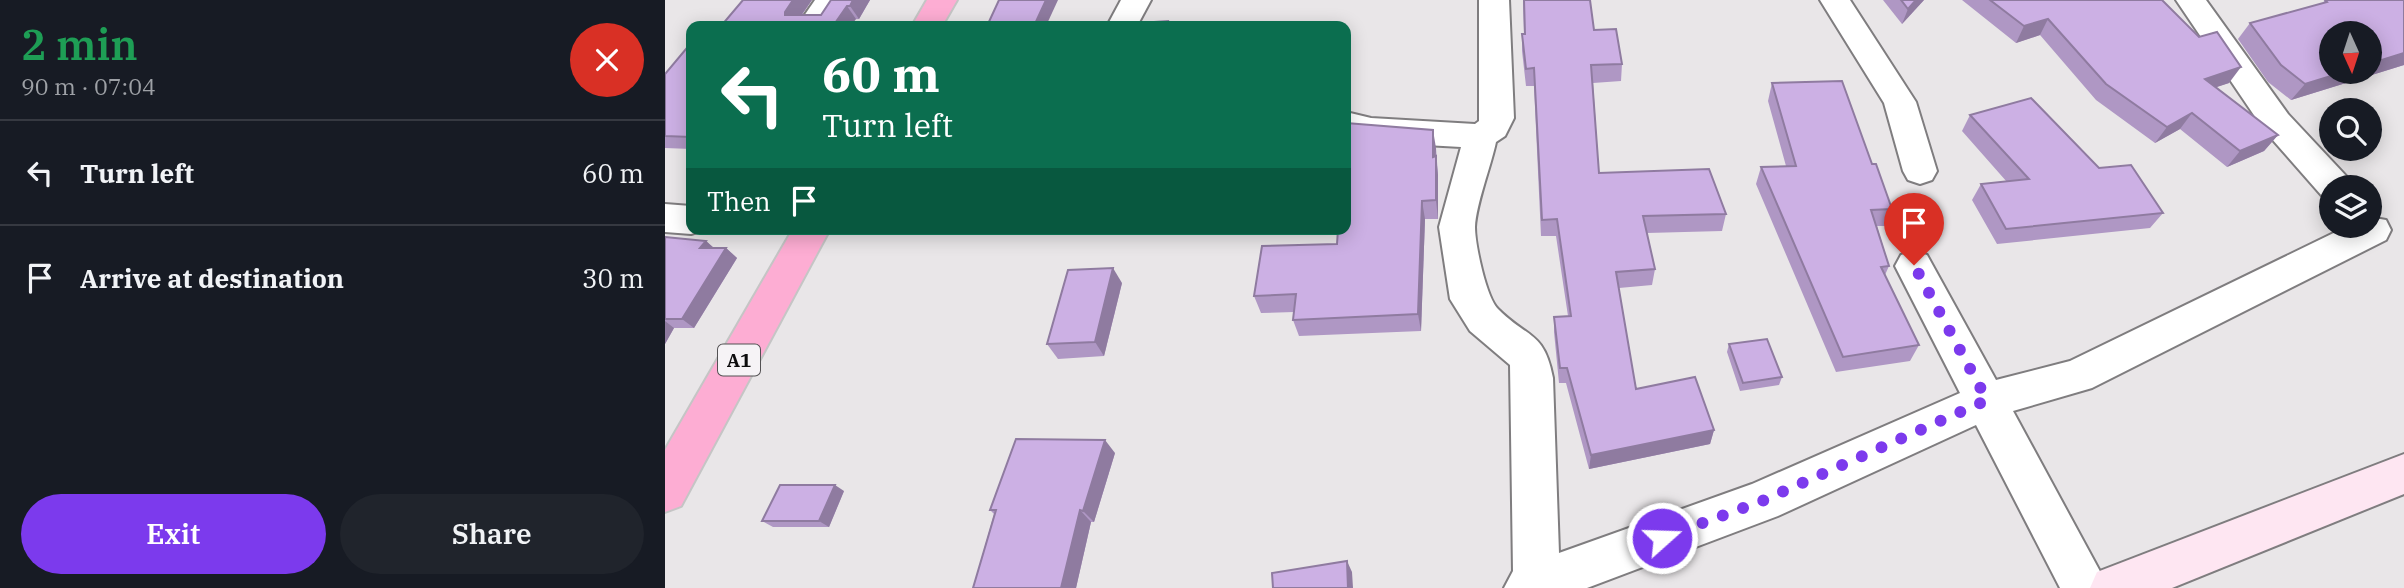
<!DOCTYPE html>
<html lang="en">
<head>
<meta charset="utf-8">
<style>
  :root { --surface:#171b24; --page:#20242c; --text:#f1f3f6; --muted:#9ea1a6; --line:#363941; --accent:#7c3aed }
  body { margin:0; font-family:"IBM Plex Serif",serif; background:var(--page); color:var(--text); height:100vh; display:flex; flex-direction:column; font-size:26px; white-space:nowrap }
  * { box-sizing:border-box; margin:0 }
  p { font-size:23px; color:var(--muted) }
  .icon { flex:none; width:38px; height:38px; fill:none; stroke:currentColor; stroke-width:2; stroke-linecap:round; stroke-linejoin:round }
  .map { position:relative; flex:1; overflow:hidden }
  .panel { display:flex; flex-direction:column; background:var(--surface); width:665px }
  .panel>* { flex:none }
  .banner { position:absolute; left:21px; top:21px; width:665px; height:214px; border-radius:14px; box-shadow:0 4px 18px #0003; background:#0b6e4f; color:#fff; overflow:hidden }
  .needle { width:46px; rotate:177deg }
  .controls { position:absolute; left:1654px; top:21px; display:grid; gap:14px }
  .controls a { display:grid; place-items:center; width:63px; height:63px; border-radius:50%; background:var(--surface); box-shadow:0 4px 18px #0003; font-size:35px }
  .pin { position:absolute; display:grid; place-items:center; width:60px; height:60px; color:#fff; margin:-72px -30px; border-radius:50% 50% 50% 0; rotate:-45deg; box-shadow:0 0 7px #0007 }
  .pin .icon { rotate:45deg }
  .me { position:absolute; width:77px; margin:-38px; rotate:70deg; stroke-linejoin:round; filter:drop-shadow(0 0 5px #0008) }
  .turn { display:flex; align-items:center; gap:24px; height:147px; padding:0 21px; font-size:32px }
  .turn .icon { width:91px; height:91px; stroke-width:2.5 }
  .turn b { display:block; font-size:49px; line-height:60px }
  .then { display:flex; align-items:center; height:66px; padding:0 21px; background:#0003; gap:14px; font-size:26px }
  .round { display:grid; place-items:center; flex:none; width:74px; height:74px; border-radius:37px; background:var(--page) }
  .head { display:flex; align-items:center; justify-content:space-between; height:119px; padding:0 21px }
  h1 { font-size:42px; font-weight:600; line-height:52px; color:#1e9e55 }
  .action { display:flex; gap:14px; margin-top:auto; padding:14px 21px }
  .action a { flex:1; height:80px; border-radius:42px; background:var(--accent); color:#fff; font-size:28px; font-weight:600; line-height:80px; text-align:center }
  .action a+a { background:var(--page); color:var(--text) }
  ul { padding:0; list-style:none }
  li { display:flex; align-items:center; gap:21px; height:105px; padding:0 21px; border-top:2px solid var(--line) }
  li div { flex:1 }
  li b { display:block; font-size:26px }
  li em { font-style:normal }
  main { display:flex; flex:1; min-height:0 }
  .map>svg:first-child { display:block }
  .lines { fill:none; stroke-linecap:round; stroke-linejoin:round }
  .street-casing { stroke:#7f7d7f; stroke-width:4 }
  .secondary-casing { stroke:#7f7d7f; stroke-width:4 }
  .highway-casing { stroke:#c5c5c5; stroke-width:4 }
  .street { fill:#fff; fill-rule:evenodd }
  .secondary { fill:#fee6f2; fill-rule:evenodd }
  .highway { fill:#fdadd3; fill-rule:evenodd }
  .wall { fill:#af97c4 }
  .shaded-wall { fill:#8f7ba0 }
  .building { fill:#ccb0e4; stroke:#8f7ba0; stroke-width:2 }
  .route { stroke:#7c3aed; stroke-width:12; stroke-dasharray:0 21.6 }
  .labels { text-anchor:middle; stroke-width:7; stroke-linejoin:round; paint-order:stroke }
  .shield { fill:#f6f3f6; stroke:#535153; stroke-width:2 }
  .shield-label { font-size:19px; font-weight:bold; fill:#0d0c0d }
</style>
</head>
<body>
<main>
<section class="panel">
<div class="head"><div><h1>2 min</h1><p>90 m · 07:04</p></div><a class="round" style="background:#d93025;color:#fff"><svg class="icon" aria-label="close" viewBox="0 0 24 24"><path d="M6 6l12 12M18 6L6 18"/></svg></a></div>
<ul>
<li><svg class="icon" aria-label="left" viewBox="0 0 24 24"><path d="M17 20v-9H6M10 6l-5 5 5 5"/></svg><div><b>Turn left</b></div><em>60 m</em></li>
<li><svg class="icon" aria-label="arrive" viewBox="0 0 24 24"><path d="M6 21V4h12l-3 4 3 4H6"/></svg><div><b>Arrive at destination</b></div><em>30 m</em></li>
</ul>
<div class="action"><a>Exit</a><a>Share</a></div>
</section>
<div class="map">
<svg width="1739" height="588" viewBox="0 0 1739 588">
  <rect width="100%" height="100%" fill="#e9e6e8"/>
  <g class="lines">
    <defs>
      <g id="street">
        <path d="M150 0H181L163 26H132Z"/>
        <path d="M456 0H486L472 26H442Z"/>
        <path d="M814 0H844L849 118 840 136 831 142C826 166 811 204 810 227 810 244 821 297 833 309 863 339 879 331 888 378L894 553 1087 484 1295 393 1230 266 1236 255 1249 251 1262 255 1331 380 1405 361 1683 226H1704V217L1721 220 1726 230 1721 240 1427 388 1348 411 1444 588H1395L1311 425 1113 516 922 588H839L848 571 845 365 805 331 785 299 774 227 796 147 706 142 681 136V112L706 118 810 124 814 121Z"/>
        <path d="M1155 0H1185L1251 102 1272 171 1267 180 1255 184 1243 180 1238 171 1219 103Z"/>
        <path d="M1511 0H1541L1623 114 1683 178 1688 187H1666V199L1657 196 1599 130Z"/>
        <path d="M0 204 26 206V229L39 230 26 234 0 232Z"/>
      </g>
      <path id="secondary" d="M1739 454V494L1507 588H1425L1432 572Z"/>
      <g id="highway">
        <path d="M262 0H292L277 26H247Z"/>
        <path d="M128 229H165L16 506 0 512V450Z"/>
      </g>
    </defs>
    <use href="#street" class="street-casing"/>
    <use href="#secondary" class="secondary-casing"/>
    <use href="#highway" class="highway-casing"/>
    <use href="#street" class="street"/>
    <use href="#secondary" class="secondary"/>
    <use href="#highway" class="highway"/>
  </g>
  <g class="wall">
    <path d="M147 0 137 15H156L166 0H205L194 19 56 26Z"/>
    <path d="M858 0 929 30 957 64 956 81 928 83 934 173 1061 214 1057 231 982 233 990 269 987 285 954 288 971 389 1049 430 1045 444 924 469 901 383H894L889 332V317L903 316 891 236H876L869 86H861L857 51V34H859Z"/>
    <path d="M1218 0H1259L1237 24Z"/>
    <path d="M1297 0H1497L1564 83 1551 87 1613 135 1599 151 1562 167 1515 129 1490 143 1431 100 1375 35 1351 43Z"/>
    <path d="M1660 0H1739V65L1626 100 1603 82 1573 39 1585 23 1658 3Z"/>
    <path d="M26 43V149L0 148V74Z"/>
    <path d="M1107 83 1207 164 1227 209 1220 226H1212L1224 266 1220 275 1254 345 1245 361 1171 372 1091 184 1096 167 1121 166 1103 101Z"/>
    <path d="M1305 115 1434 168 1498 213 1485 228 1332 244 1307 200 1316 184 1342 182 1297 131Z"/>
    <path d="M771 148 773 175V219H760L756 331 634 336 628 320 629 312 596 313 589 296 672 244Z"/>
    <path d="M246 229H285L284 234 251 235Z"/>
    <path d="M0 237 41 241 49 248H61L72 258 29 328H9L0 344Z"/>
    <path d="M457 283 439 356 393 359 382 344Z"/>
    <path d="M1064 344 1117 377 1114 385 1075 391 1062 352Z"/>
    <path d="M450 453 429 522H426L411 588H308L329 514 325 510Z"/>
    <path d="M179 491 164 527H108L97 521Z"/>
  </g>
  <g class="shaded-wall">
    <path d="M128 0H147L130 24 120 15V12Z"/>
    <path d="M188 0H205L194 19 185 6Z"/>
    <path d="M381 0H393L381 26H369Z"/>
    <path d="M1251 0H1259L1237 24 1243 9Z"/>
    <path d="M182 6 191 19 186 26H168Z"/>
    <path d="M1383 19 1375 35 1351 43 1359 26Z"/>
    <path d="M1739 53V65L1626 100 1640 84 1679 72H1704V64Z"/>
    <path d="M1576 67 1564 83 1528 95 1540 79Z"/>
    <path d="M1527 113 1515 129 1490 143 1502 127Z"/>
    <path d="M768 130 771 148 770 175 768 157Z"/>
    <path d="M1613 135 1599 151 1562 167 1575 151Z"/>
    <path d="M771 156 773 175V219L771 200Z"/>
    <path d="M757 201 760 219 756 331 753 314Z"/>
    <path d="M41 241 51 250 35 248Z"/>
    <path d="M61 248 72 258 29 328 17 319Z"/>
    <path d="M448 268 457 283 439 356 430 342Z"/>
    <path d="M0 321 9 328 0 344Z"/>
    <path d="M1049 430 1045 444 924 469 926 455Z"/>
    <path d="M440 440 450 453 429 522 418 511Z"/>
    <path d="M170 485 179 491 164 527 154 521Z"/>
    <path d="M415 510 426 522 411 588H396Z"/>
    <path d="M682 561 687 572 688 588H683Z"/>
  </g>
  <g class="building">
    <path d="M78 0H128L120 12V15H156L166 0H188L185 6H182L168 26H56Z"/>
    <path d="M334 0H381L369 26H322Z"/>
    <path d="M859 0H925L929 30 951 29 957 64 926 65 934 173 1044 169 1061 214 978 216 990 269 951 272 971 389 1030 377 1049 430 926 455 902 368H895L889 317 906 316 892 219 877 220 869 68 861 69 857 34H860Z"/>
    <path d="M1236 0H1251L1243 9Z"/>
    <path d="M1325 0H1497L1534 37 1552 32 1576 67 1540 79 1613 135 1575 151 1527 113 1502 127 1441 84 1383 19 1359 26Z"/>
    <path d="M1660 0H1739V53L1704 64V33H1666V72H1679L1640 84 1616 65 1585 23 1662 2Z"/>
    <path d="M503 21 502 26H459V24Z"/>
    <path d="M26 43V137L0 136V74Z"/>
    <path d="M1177 81 1207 164H1211L1227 209 1206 210 1224 266 1216 267 1254 345 1178 357 1096 167 1131 166 1107 83Z"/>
    <path d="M1366 98 1434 168 1466 165 1498 213 1341 229 1316 184 1364 179 1305 115Z"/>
    <path d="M681 123 768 130V157L771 156V200L757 201 753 314 628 320 631 294 589 296 597 246 672 244 673 229H681Z"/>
    <path d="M0 237 41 241 35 248H61L17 319H0Z"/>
    <path d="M448 268 430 342 382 344 403 270Z"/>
    <path d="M1102 339 1117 377 1078 383 1064 344Z"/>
    <path d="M351 439 440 440 418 511 415 510 396 588H308L331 510H325Z"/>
    <path d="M115 485H170L154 521H97Z"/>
    <path d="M682 561 683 588H608L607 573Z"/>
  </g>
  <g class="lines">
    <path class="route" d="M997 538 1097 501 1322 400 1249 265"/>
  </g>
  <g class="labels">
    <rect class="shield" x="53" y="344.5" width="42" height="31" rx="5"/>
    <g class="shield-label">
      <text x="74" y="367">A1</text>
    </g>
  </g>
</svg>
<div class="controls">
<a><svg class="needle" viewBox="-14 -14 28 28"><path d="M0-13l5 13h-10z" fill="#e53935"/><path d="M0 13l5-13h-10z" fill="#9ea1a6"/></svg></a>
<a><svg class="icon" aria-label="search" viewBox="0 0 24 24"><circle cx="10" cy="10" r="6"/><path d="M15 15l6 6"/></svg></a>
<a><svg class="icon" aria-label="layers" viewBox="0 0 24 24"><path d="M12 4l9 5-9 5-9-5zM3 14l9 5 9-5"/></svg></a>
</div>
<div class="pin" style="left:1249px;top:265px;background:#d93025"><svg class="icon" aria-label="arrive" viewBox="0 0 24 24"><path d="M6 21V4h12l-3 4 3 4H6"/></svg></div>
<svg class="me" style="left:997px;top:538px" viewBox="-20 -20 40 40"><circle r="17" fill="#7c3aed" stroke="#fff" stroke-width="3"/><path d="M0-11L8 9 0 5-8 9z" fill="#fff"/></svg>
<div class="banner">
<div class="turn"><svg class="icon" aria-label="left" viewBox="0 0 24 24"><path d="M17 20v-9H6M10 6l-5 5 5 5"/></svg><div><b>60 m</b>Turn left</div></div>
<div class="then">Then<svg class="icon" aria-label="arrive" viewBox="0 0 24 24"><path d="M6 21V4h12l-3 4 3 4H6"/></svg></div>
</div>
</div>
</main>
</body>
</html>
